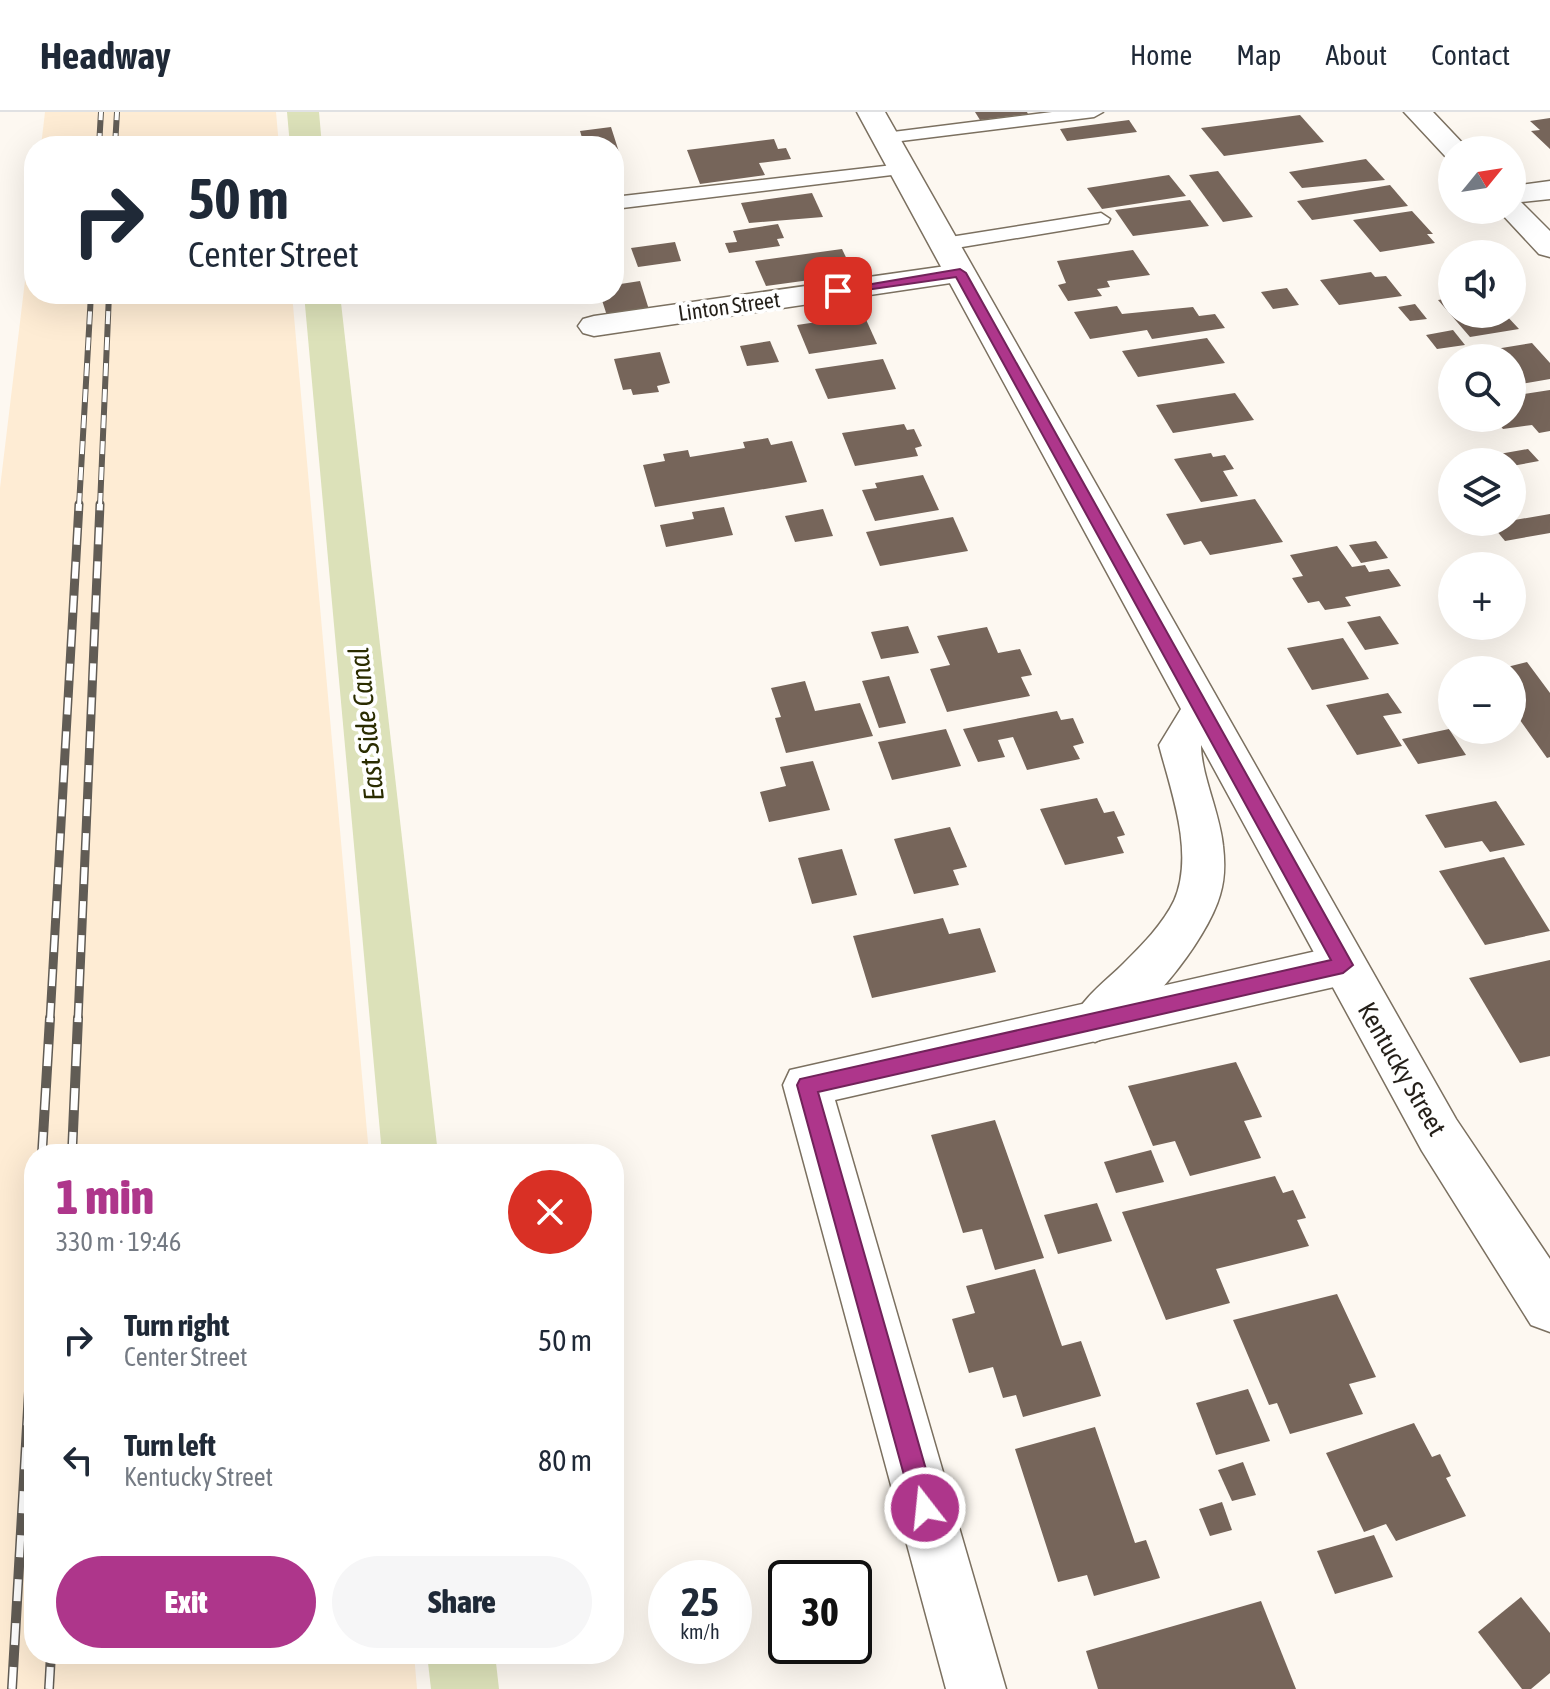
<!DOCTYPE html>
<html lang="en">
<head>
<meta charset="utf-8">
<style>
  :root { --surface:#fff; --page:#f6f6f7; --text:#1f2937; --muted:#747a83; --line:#e0e1e3; --accent:#ae368b }
  body { margin:0; font-family:"Asap Condensed",sans-serif; background:var(--page); color:var(--text); height:100vh; display:flex; flex-direction:column; font-size:30px; white-space:nowrap }
  * { box-sizing:border-box; margin:0 }
  p { font-size:26px; color:var(--muted) }
  .icon { flex:none; width:44px; height:44px; fill:none; stroke:currentColor; stroke-width:2; stroke-linecap:round; stroke-linejoin:round }
  .map { position:relative; flex:1; overflow:hidden }
  .drawer { position:absolute; left:24px; top:1032px; width:600px; height:520px; display:flex; flex-direction:column; background:var(--surface); border-radius:32px; box-shadow:0 8px 32px #0002 }
  .drawer>* { flex:none }
  .top-card { position:absolute; left:24px; top:24px; width:600px; height:168px; border-radius:32px; box-shadow:0 8px 32px #0002; background:#fff; color:var(--text); overflow:hidden }
  .needle { width:52px; rotate:60deg }
  .controls { position:absolute; left:1438px; top:24px; display:grid; gap:16px }
  .controls a { display:grid; place-items:center; width:88px; height:88px; border-radius:50%; background:var(--surface); box-shadow:0 8px 32px #0002; font-size:40px }
  .speed { position:absolute; left:648px; top:1448px; display:flex; gap:16px; font-size:40px; font-weight:700; text-align:center }
  .speed>* { display:grid; place-content:center; width:104px; height:104px; border-radius:50%; background:var(--surface); box-shadow:0 8px 32px #0002; line-height:1 }
  .speed small { font-size:20px; font-weight:400 }
  .speed .limit { border:4px solid #111; border-radius:12px; background:#fff; color:#111 }
  .pin { position:absolute; display:grid; place-items:center; width:68px; height:68px; color:#fff; margin:-34px; border-radius:16px; box-shadow:0 4px 12px #0006 }
  .me { position:absolute; width:88px; margin:-44px; rotate:344deg; stroke-linejoin:round; filter:drop-shadow(0 0 6px #0008) }
  .turn { display:flex; align-items:center; gap:28px; height:168px; padding:0 32px; font-size:36px }
  .turn .icon { width:104px; height:104px; stroke-width:2.5 }
  .turn b { display:block; font-size:56px; line-height:68px }
  .round { display:grid; place-items:center; flex:none; width:84px; height:84px; border-radius:42px; background:var(--page) }
  .head { display:flex; align-items:center; justify-content:space-between; height:136px; padding:0 32px }
  h1 { font-size:48px; font-weight:800; line-height:60px; color:var(--accent) }
  .button { display:flex; gap:16px; margin-top:auto; padding:16px 32px }
  .button a { flex:1; height:92px; border-radius:48px; background:var(--accent); color:#fff; font-size:32px; font-weight:800; line-height:92px; text-align:center }
  .button a+a { background:var(--page); color:var(--text) }
  ul { padding:0; list-style:none }
  li { display:flex; align-items:center; gap:24px; height:120px; padding:0 32px }
  li div { flex:1 }
  li b { display:block; font-size:30px }
  li em { font-style:normal }
  header { display:flex; align-items:center; gap:48px; box-sizing:border-box; height:112px; padding:0 40px; background:var(--surface); border-bottom:2px solid var(--line) }
  header strong { font-size:38px }
  nav { display:flex; gap:44px; margin-inline-start:auto; font-size:28px }
  .map>svg:first-child { display:block }
  .built { fill:#feecd4 }
  .lines { fill:none; stroke-linecap:round; stroke-linejoin:round }
  .canal { fill:#dce1b9; fill-rule:evenodd }
  .building { fill:#76655a }
  .service-casing { stroke:#7b7060; stroke-width:3 }
  .minor-casing { stroke:#7b7060; stroke-width:3 }
  .tertiary-casing { stroke:#7b7060; stroke-width:3 }
  .service { fill:#fff; fill-rule:evenodd }
  .minor { fill:#fff; fill-rule:evenodd }
  .tertiary { fill:#fff; fill-rule:evenodd }
  .rail-far2-casing { stroke:#615c55; stroke-width:6 }
  .rail-far1-casing { stroke:#615c55; stroke-width:9 }
  .rail-casing { stroke:#615c55; stroke-width:10 }
  .rail-far2 { stroke:#fff; stroke-width:4; stroke-dasharray:13; stroke-linecap:butt }
  .rail-far1 { stroke:#fff; stroke-width:6; stroke-dasharray:17; stroke-linecap:butt }
  .rail { stroke:#fff; stroke-width:7; stroke-dasharray:22; stroke-linecap:butt }
  .route { fill:#ae368b; stroke:#71235a; stroke-width:2 }
  .labels { text-anchor:middle; stroke-width:8; stroke-linejoin:round; paint-order:stroke }
  .far-street-label { font-size:22px; fill:#241f19; stroke:#fff }
  .street-label { font-size:26px; fill:#241f19; stroke:#fff }
  .water-label { font-size:28px; font-style:italic; fill:#2a2c00; stroke:#fff }
</style>
</head>
<body>
<header>
<strong>Headway</strong>
<nav><a>Home</a><a>Map</a><a>About</a><a>Contact</a></nav>
</header>
<div class="map">
<svg width="1550" height="1577" viewBox="0 0 1550 1577">
  <rect width="100%" height="100%" fill="#fdf8f1"/>
  <g class="built">
    <path d="M45 0H276L279 34H41Z"/>
    <path d="M34 94V182H292L369 1042H34V1542H414L417 1577H0V376Z"/>
  </g>
  <g class="lines">
    <g class="canal">
      <path d="M287 0H319L322 34H290Z"/>
      <path d="M304 182H340L438 1042H382Z"/>
      <path d="M427 1542H495L499 1577H431Z"/>
    </g>
  </g>
  <g class="building">
    <path d="M975 0H1027L1028 2 980 8Z"/>
    <path d="M1300 3 1324 30 1224 44 1201 16Z"/>
    <path d="M1550 6V37L1531 19 1540 18 1530 9Z"/>
    <path d="M1129 8 1137 20 1067 29 1060 17Z"/>
    <path d="M611 15 619 40H614V34H555L583 29 580 19Z"/>
    <path d="M774 27 778 37 786 36 791 47 759 51 765 63 700 72 687 38Z"/>
    <path d="M1366 47 1385 68 1302 76 1289 60Z"/>
    <path d="M1218 59 1253 105 1223 110 1189 63Z"/>
    <path d="M1169 63 1186 84 1102 97 1087 76Z"/>
    <path d="M1390 73 1408 94 1312 108 1297 89Z"/>
    <path d="M812 81 823 105 749 111 741 91Z"/>
    <path d="M1190 88 1209 114 1133 124 1115 98Z"/>
    <path d="M1412 99 1433 122H1427L1435 131 1380 140 1353 108Z"/>
    <path d="M778 112 784 126 777 127 780 134 729 141 725 131 737 130 733 119Z"/>
    <path d="M675 130 681 149 638 155 631 136Z"/>
    <path d="M842 137 854 162 766 174 755 149Z"/>
    <path d="M1133 138 1150 163 1107 169 1110 175 1097 177 1102 184 1068 189 1058 173 1066 171 1057 149Z"/>
    <path d="M1371 160 1375 165 1386 164 1402 184 1339 193 1320 168Z"/>
    <path d="M640 169 651 204 609 210 600 182H614V173Z"/>
    <path d="M1287 176 1299 193 1273 197 1261 180Z"/>
    <path d="M1452 186V202H1505L1519 217 1470 225 1438 188Z"/>
    <path d="M1415 192 1427 207 1410 209 1398 195Z"/>
    <path d="M1117 194 1122 202 1193 195 1199 204 1215 202 1225 216 1152 227 1147 218 1090 227 1074 200Z"/>
    <path d="M864 203 877 232 809 242 797 213Z"/>
    <path d="M1453 218 1465 233 1437 237 1426 223Z"/>
    <path d="M1207 226 1225 251 1138 265 1122 239Z"/>
    <path d="M770 229 779 250 747 254 740 234Z"/>
    <path d="M1532 231 1550 251V267L1515 273 1512 246H1475L1471 241Z"/>
    <path d="M660 240 670 271 657 274 659 280 633 283 631 277 623 278 614 247Z"/>
    <path d="M883 247 896 277 828 287 815 257Z"/>
    <path d="M1550 278V319L1539 321 1532 313 1503 317 1494 306H1512V284Z"/>
    <path d="M1235 281 1254 308 1173 321 1156 293Z"/>
    <path d="M904 312 907 318 914 317 922 334 915 336 918 344 855 354 842 321Z"/>
    <path d="M768 326 771 333 792 329 807 370 655 395 643 353 665 349 663 342 688 338 690 345 745 336 743 330Z"/>
    <path d="M1528 337 1539 349 1512 354V350H1493L1488 344Z"/>
    <path d="M1211 341 1213 345 1225 343 1234 357 1223 359 1238 384 1201 390 1174 347Z"/>
    <path d="M923 363 939 398 875 409 862 378 877 376 875 371Z"/>
    <path d="M1255 387 1283 430 1210 443 1201 429 1184 433 1166 402Z"/>
    <path d="M724 395 733 423 666 435 660 413 694 407 692 400Z"/>
    <path d="M823 397 833 424 795 430 785 404Z"/>
    <path d="M1550 402V421L1505 429 1491 412Z"/>
    <path d="M953 405 968 439 880 454 866 420Z"/>
    <path d="M1376 429 1388 446 1361 451 1349 433Z"/>
    <path d="M1337 434 1352 455 1365 453 1369 460 1389 457 1401 474 1345 485 1351 494 1325 498 1319 489 1308 491 1292 466 1303 464 1290 443Z"/>
    <path d="M1380 504 1399 532 1365 538 1347 510Z"/>
    <path d="M908 514 919 541 881 547 871 520Z"/>
    <path d="M987 515 998 541 1020 537 1032 563 1021 565 1030 584 947 600 930 557 950 553 937 524Z"/>
    <path d="M1343 526 1369 567 1312 578 1287 536Z"/>
    <path d="M1527 550 1550 581V645L1547 646 1512 597V558H1495Z"/>
    <path d="M889 564 906 611 879 616 862 569Z"/>
    <path d="M805 569 815 599 860 591 873 624 786 641 775 606 781 605 771 576Z"/>
    <path d="M1388 581 1402 601 1383 604 1402 634 1357 643 1326 593Z"/>
    <path d="M1057 599 1061 608 1073 606 1084 631 1073 634 1080 647 1027 658 1013 625 998 628 1005 645 978 650 963 617Z"/>
    <path d="M946 617 961 654 892 668 878 630Z"/>
    <path d="M1449 617 1466 643 1418 652 1402 627Z"/>
    <path d="M813 649 830 698 769 710 760 680 786 674 780 655Z"/>
    <path d="M1097 686 1104 701 1114 699 1125 723 1117 725 1124 741 1065 753 1040 697Z"/>
    <path d="M1496 689 1525 733 1490 740 1482 729 1445 736 1425 703Z"/>
    <path d="M950 715 967 755 953 758 959 773 914 782 894 727Z"/>
    <path d="M842 737 857 783 812 792 798 746Z"/>
    <path d="M1504 745 1550 819 1485 833 1439 759Z"/>
    <path d="M943 806 949 822 980 816 996 860 872 886 853 824Z"/>
    <path d="M1550 848V944L1520 951 1469 866Z"/>
    <path d="M1236 950 1262 1005 1244 1009 1261 1046 1190 1064 1175 1029 1153 1034 1128 974Z"/>
    <path d="M995 1008 1044 1146 995 1158 982 1117 963 1121 931 1023Z"/>
    <path d="M1151 1038 1164 1070 1116 1081 1104 1050Z"/>
    <path d="M1275 1064 1283 1081 1293 1078 1306 1106 1297 1108 1309 1134 1216 1157 1230 1191 1166 1208 1122 1100Z"/>
    <path d="M1097 1091 1112 1129 1058 1142 1044 1103Z"/>
    <path d="M1035 1157 1062 1234 1081 1229 1101 1284 1023 1305 1016 1283 1003 1286 993 1255 969 1261 952 1207 975 1201 966 1174Z"/>
    <path d="M1337 1182 1376 1265 1349 1272 1363 1302 1290 1322 1277 1291 1269 1293 1233 1208Z"/>
    <path d="M1248 1277 1270 1329 1216 1343 1196 1291Z"/>
    <path d="M1414 1311 1432 1345 1440 1342 1451 1364 1446 1366 1466 1404 1396 1429 1386 1412 1364 1420 1326 1341Z"/>
    <path d="M1095 1315 1135 1431 1146 1428 1160 1466 1094 1484 1087 1463 1058 1470 1015 1337Z"/>
    <path d="M1243 1350 1256 1383 1232 1389 1218 1358Z"/>
    <path d="M1222 1390 1232 1418 1210 1424 1199 1397Z"/>
    <path d="M1374 1423 1393 1465 1335 1482 1317 1439Z"/>
    <path d="M1521 1485 1550 1521V1561L1531 1577H1522L1478 1520Z"/>
    <path d="M1261 1489 1296 1577H1098L1086 1539Z"/>
  </g>
  <g class="lines">
    <defs>
      <g id="service">
        <path d="M1052 0H1103L1094 5 885 31 876 26 885 21Z"/>
        <path d="M902 52 908 53V61L614 97V85Z"/>
        <path d="M1101 101 1110 107 1108 111 944 138 934 132 944 126Z"/>
      </g>
      <g id="minor">
        <path d="M1404 0H1433L1469 38H1452V46L1445 44Z"/>
        <path d="M1550 69V87L1521 90 1550 119V145L1539 142 1498 98H1512V74Z"/>
        <path d="M960 152 971 154 975 161 971 168 594 224 583 221 578 214 583 207 594 204Z"/>
        <path d="M1343 833 1359 839 1366 853 1359 867 1343 873 835 988 1006 1577H946L783 973 790 958Z"/>
      </g>
      <path id="tertiary" d="M857 0H885L1456 1007 1550 1147V1220L1531 1213 1422 1039 1201 633C1201 663 1220 701 1223 734 1225 751 1225 767 1220 783 1207 829 1140 913 1095 930L1079 924 1072 909C1083 885 1106 869 1124 851 1142 833 1163 812 1174 789 1195 742 1171 679 1159 633L1181 597Z"/>
    </defs>
    <use href="#service" class="service-casing"/>
    <use href="#minor" class="minor-casing"/>
    <use href="#tertiary" class="tertiary-casing"/>
    <use href="#service" class="service"/>
    <use href="#minor" class="minor"/>
    <use href="#tertiary" class="tertiary"/>
    <defs>
      <g id="rail-far2">
        <path d="M99 34 101 0"/>
        <path d="M115 34 117 0"/>
        <path d="M79 394 91 182"/>
        <path d="M100 394 109 182"/>
      </g>
      <g id="rail-far1">
        <path d="M50 908 79 392"/>
        <path d="M78 908 100 392"/>
      </g>
      <g id="rail">
        <path d="M42 1042 50 906"/>
        <path d="M72 1042 78 906"/>
        <path d="M12 1577 34 1192"/>
        <path d="M49 1577 51 1542"/>
      </g>
    </defs>
    <use href="#rail-far2" class="rail-far2-casing"/>
    <use href="#rail-far1" class="rail-far1-casing"/>
    <use href="#rail" class="rail-casing"/>
    <use href="#rail-far2" class="rail-far2"/>
    <use href="#rail-far1" class="rail-far1"/>
    <use href="#rail" class="rail"/>
  </g>
  <path class="route" d="M960 157 966 161 1353 853 1343 861 818 980 937 1396 933 1404 925 1408 917 1404 913 1396 797 973 800 967 1331 848 956 165 838 182 831 179Z"/>
  <g class="labels">
    <g class="far-street-label">
      <text transform="translate(729 194) rotate(-8)" y="8">Linton Street</text>
    </g>
    <g class="street-label">
      <text transform="translate(1402 957) rotate(60)" y="9">Kentucky Street</text>
    </g>
    <g class="water-label">
      <text transform="translate(366 612) rotate(-96)" y="10">East Side Canal</text>
    </g>
  </g>
</svg>
<div class="controls">
<a><svg class="needle" viewBox="-14 -14 28 28"><path d="M0-13l5 13h-10z" fill="#e53935"/><path d="M0 13l5-13h-10z" fill="#747a83"/></svg></a>
<a><svg class="icon" aria-label="sound" viewBox="0 0 24 24"><path d="M4 9h4l5-4v14l-5-4H4zM17 9q2 3 0 6"/></svg></a>
<a><svg class="icon" aria-label="search" viewBox="0 0 24 24"><circle cx="10" cy="10" r="6"/><path d="M15 15l6 6"/></svg></a>
<a><svg class="icon" aria-label="layers" viewBox="0 0 24 24"><path d="M12 4l9 5-9 5-9-5zM3 14l9 5 9-5"/></svg></a>
<a>+</a>
<a>−</a>
</div>
<div class="speed"><div>25<small>km/h</small></div><div class="limit">30</div></div>
<div class="pin" style="left:838px;top:179px;background:#d93025"><svg class="icon" aria-label="arrive" viewBox="0 0 24 24"><path d="M6 21V4h12l-3 4 3 4H6"/></svg></div>
<svg class="me" style="left:925px;top:1396px" viewBox="-20 -20 40 40"><circle r="17" fill="#ae368b" stroke="#fff" stroke-width="3"/><path d="M0-11L8 9 0 5-8 9z" fill="#fff"/></svg>
<div class="top-card">
<div class="turn"><svg class="icon" aria-label="right" viewBox="0 0 24 24"><path d="M7 20v-9h11M14 6l5 5-5 5"/></svg><div><b>50 m</b>Center Street</div></div>
</div>
<section class="drawer">
<div class="head"><div><h1>1 min</h1><p>330 m · 19:46</p></div><a class="round" style="background:#d93025;color:#fff"><svg class="icon" aria-label="close" viewBox="0 0 24 24"><path d="M6 6l12 12M18 6L6 18"/></svg></a></div>
<ul>
<li><svg class="icon" aria-label="right" viewBox="0 0 24 24"><path d="M7 20v-9h11M14 6l5 5-5 5"/></svg><div><b>Turn right</b><p>Center Street</p></div><em>50 m</em></li>
<li><svg class="icon" aria-label="left" viewBox="0 0 24 24"><path d="M17 20v-9H6M10 6l-5 5 5 5"/></svg><div><b>Turn left</b><p>Kentucky Street</p></div><em>80 m</em></li>
</ul>
<div class="button"><a>Exit</a><a>Share</a></div>
</section>
</div>
</body>
</html>
